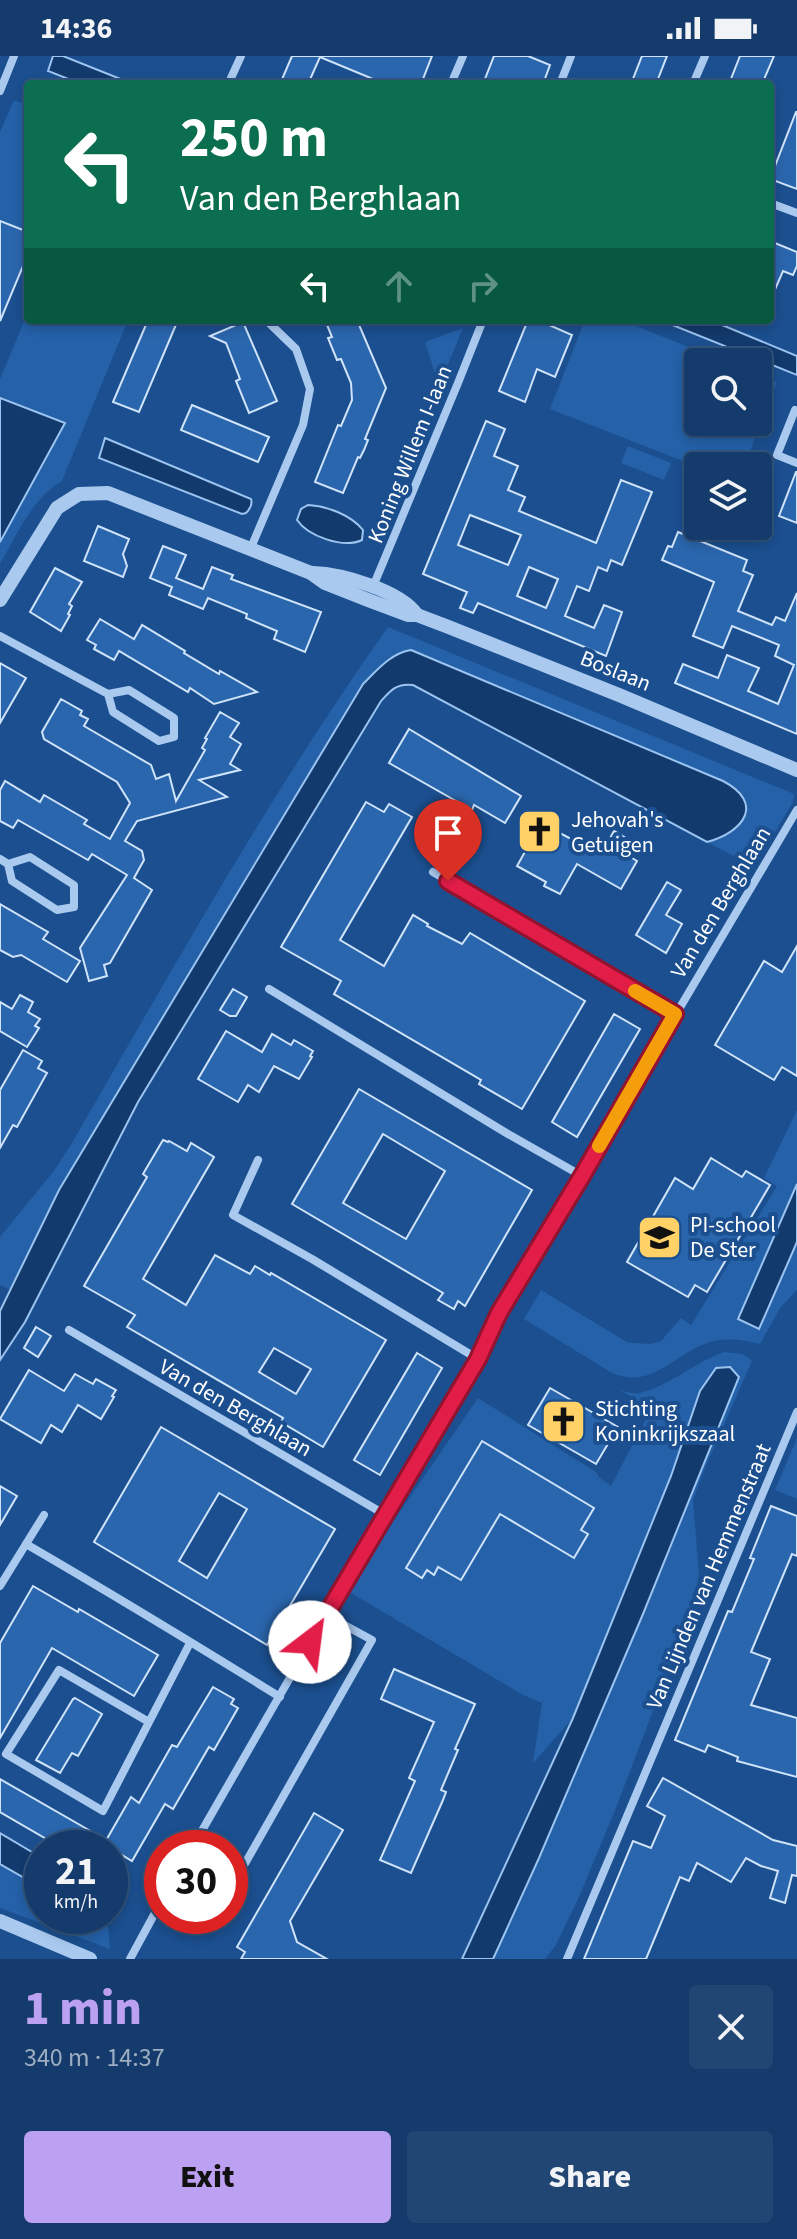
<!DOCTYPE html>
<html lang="en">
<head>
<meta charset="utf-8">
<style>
  :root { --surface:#143b6b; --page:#214673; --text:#f1f3f6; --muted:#9dadc1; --line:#33557e; --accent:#bca0f2 }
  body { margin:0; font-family:"Source Sans 3",sans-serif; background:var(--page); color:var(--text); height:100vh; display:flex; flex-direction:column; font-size:30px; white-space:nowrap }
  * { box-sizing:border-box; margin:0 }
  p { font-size:26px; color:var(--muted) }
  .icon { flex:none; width:44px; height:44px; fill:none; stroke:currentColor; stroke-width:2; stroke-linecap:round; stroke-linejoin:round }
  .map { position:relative; height:1903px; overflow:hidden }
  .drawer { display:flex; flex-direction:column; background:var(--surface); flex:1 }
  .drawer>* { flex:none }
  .top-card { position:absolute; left:24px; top:24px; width:750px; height:244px; border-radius:8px; box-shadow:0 4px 12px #0003,0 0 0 2px var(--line); background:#0b6e4f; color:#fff; overflow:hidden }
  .buttons { position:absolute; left:684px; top:292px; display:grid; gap:16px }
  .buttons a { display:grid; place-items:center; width:88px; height:88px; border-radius:8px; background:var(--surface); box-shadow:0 4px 12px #0003,0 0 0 2px var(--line); font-size:40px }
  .speed { position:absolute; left:24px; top:1774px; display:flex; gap:16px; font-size:40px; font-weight:700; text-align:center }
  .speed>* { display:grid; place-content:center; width:104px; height:104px; border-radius:50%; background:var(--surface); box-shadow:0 4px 12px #0003,0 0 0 2px var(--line); line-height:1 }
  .speed small { font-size:20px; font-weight:400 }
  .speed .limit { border:12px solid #d22; background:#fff; color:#111 }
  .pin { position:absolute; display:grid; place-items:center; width:68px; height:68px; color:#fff; margin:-82px -34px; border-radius:50% 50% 50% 0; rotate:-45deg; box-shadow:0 0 8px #0007 }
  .pin .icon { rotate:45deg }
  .me { position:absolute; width:88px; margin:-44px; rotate:30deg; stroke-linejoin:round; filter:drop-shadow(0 0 6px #0008) }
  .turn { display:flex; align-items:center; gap:28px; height:168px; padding:0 24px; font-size:36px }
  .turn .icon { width:104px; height:104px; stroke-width:2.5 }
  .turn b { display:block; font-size:56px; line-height:68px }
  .lanes { display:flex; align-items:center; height:76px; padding:0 24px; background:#0003; justify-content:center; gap:40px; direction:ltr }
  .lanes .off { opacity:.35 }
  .round { display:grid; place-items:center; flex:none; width:84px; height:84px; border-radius:8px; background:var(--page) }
  .overview { display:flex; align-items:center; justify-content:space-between; height:136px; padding:0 24px }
  h1 { font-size:48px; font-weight:800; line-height:60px; color:var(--accent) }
  .cta { display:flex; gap:16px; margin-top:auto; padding:16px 24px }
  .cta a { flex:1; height:92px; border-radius:8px; background:var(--accent); color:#111; font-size:32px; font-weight:800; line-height:92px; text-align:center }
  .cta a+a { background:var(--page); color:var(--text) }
  .status { display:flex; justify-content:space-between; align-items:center; height:56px; padding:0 40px; background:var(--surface); direction:ltr }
  .status svg { height:22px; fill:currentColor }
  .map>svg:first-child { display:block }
  .green { fill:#2461a8 }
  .water { fill:#123a6d; stroke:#9cc4f0; stroke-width:2 }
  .building { fill:#2a66ad; stroke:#cfe3fa; stroke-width:2; fill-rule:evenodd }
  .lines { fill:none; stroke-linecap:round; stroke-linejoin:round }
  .minor { stroke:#a9c9ee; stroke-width:8 }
  .tertiary { stroke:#a9c9ee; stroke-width:14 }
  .route-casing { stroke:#92132f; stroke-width:20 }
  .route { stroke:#e11d48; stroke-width:14 }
  .slow { stroke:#f59e0b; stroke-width:14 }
  .labels { text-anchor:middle; stroke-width:8; stroke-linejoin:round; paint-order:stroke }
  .street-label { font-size:22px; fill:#fff; stroke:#1b4f8f }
  .poi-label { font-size:22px; fill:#fff; stroke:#1b4f8f; text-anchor:start }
</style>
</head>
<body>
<div class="status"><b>14:36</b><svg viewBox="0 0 49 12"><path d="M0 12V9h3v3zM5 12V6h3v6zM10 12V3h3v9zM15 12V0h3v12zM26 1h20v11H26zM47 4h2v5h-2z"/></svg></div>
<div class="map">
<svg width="797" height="1903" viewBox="0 0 797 1903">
  <rect width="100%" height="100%" fill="#1b4f8f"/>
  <g class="green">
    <path d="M14 44 28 49V176L0 165V76Z"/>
    <path d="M28 256V264H128L62 425C32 442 17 479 0 508V486L65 368 0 342V323Z"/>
    <path d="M585 264H621L726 306H698V366H758V319L777 326 744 410 698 411 550 353Z"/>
    <path d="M463 272 439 330 425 286Z"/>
    <path d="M628 390 671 407 664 424 621 407Z"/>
    <path d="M388 571 794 738 793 746 755 809 749 808 707 786 717 783 738 772 723 725 411 594C391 597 377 614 363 628L59 1134 11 1234 0 1229V1181L53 1116 69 1092C171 916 270 737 388 571Z"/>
    <path d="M797 1054V1128L739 1263 759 1273 797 1186V1234L781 1251 760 1288C744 1284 726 1281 710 1286 674 1297 654 1334 612 1317L524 1263 541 1234 627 1286 634 1287 650 1288 661 1285 681 1262 691 1269 777 1130 764 1122Z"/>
    <path d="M724 1296 743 1298 752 1305 705 1412 693 1444 699 1518 693 1550 616 1752 579 1841 556 1889 545 1903H493L539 1802 643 1558 722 1360 700 1335 671 1420 573 1662 533 1707 542 1647 523 1639 346 1534 478 1342 596 1416 599 1421 611 1430 651 1353 620 1334C626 1336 633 1338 639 1337 668 1331 695 1306 724 1296Z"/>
    <path d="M797 1382V1443L775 1434Z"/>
    <path d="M0 1808 42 1832V1860H90L108 1870 110 1893 0 1852Z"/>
  </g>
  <g class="water">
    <path d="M53 0H63L133 28H81L48 15Z"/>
    <path d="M660 264H710L797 300V319Z"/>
    <path d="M0 342 65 367 0 486Z"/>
    <path d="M105 382 251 443C253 449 250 453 246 457L242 458 99 402Z"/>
    <path d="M308 449C327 450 351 459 363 474L362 484C343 493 308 480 297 464L301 453Z"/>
    <path d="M411 594 723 725C765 747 744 776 707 786L413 629C397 627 391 634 381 645L138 1046 25 1266 0 1304V1255L59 1134 363 628C377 614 391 597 411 594Z"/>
    <path d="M797 1128V1186L759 1273 738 1263Z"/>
    <path d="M730 1311 739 1321 643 1558 539 1802 499 1890 493 1903H462L573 1662 671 1420 700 1335 716 1312Z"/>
    <path d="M0 1777 42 1802V1832L0 1808Z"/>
  </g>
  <g class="building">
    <path d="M292 0H432L421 28H385L320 1 308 28H280Z"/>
    <path d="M494 0H528L550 9 543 28H483Z"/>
    <path d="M642 0H667L656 28H631Z"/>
    <path d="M740 0H774L762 28H729Z"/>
    <path d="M796 56H797V133L770 123Z"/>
    <path d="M0 165 28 176V198L0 265Z"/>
    <path d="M770 185 797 196V210L793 219 783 215 770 245Z"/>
    <path d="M148 264H178L139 356 113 346Z"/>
    <path d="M325 264H357L386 332 365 383 368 384 364 394 360 402 358 401 343 437 315 426 338 369 341 370 352 344 351 327 341 303 337 304 328 282 332 281Z"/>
    <path d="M528 264H551L549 269 572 279 555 321 537 313 525 346 499 335Z"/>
    <path d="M243 266 277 345 249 357 236 325 240 323 226 287 210 280Z"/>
    <path d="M192 349 269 381 258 406 181 374Z"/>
    <path d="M486 365 505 373 494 400 518 410 508 434 525 441 519 455 596 487 621 424 652 436 622 509 611 504 607 515 598 511 589 535 577 530 565 560 594 572 604 549 622 556 606 600 478 547 473 557 460 552 467 536 423 518ZM470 459 521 479 508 509 458 489ZM529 511 558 523 546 552 517 540Z"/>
    <path d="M796 416H797V467L779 460Z"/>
    <path d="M98 470 129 483 123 498 127 510 123 521 84 505Z"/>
    <path d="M678 476 747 504 743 515 753 519 738 555 772 569 776 561 785 565 797 537V678L675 627 683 608 718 622 727 599 759 612 748 635 778 648 794 609 775 600 779 589 732 570 723 592 693 580 714 526 662 504 668 490 672 491Z"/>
    <path d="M163 490 186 499 176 522 203 533 212 511 233 519 231 523 321 556 305 596 274 583 277 575 246 562 247 558 208 542 203 553 169 539 172 531 150 522Z"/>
    <path d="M55 512 82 526 69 548 72 550 68 558 70 559 61 575 30 556Z"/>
    <path d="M100 563 134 583 142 569 185 595 184 597 219 618 220 615 257 636 214 648 190 632 188 636 119 595 114 604 94 593 96 589 87 584Z"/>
    <path d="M0 607 26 622 0 667Z"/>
    <path d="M61 643 82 655 80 659 88 663 84 670 151 709 156 723 169 718 176 745 205 694 202 692 207 683 205 682 220 656 239 667 230 681 241 688 230 708 240 714 199 724 227 741 137 765 125 785 142 795 144 804 134 822 152 834 110 907 104 909 107 920 89 925 80 892 127 819 92 798 88 804 18 764 13 772 0 765V734L5 725 40 746 44 739 87 764 84 768 110 783 130 747 117 726 44 683 42 676Z"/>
    <path d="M409 673 521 740 505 767 474 749 472 754 389 707Z"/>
    <path d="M366 746 384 756 389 748 412 761 340 884 384 910 413 859 428 868 427 870 462 888 470 877 585 945 522 1053 479 1028 481 1024 334 938 341 925 281 891Z"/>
    <path d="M541 767 601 799 614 775 626 782 619 794 637 805 621 833 577 808 560 838 544 830 546 826 517 810Z"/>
    <path d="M667 826 681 834 666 859 682 868 666 897 636 879Z"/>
    <path d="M0 848 48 876 43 883 80 905 67 926 21 899 13 901 0 894Z"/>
    <path d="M797 890V1020L782 1011 774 1024 715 989 764 905 782 916Z"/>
    <path d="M233 933 247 941 236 960H230L220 954Z"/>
    <path d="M20 939 33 946 28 956 40 963 35 970 39 972 27 991 0 975V946L12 953Z"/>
    <path d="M614 958 640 973 577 1081 552 1066Z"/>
    <path d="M226 975 262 996 272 978 291 989 294 984 313 995 310 1000 312 1001 299 1023 274 1010 259 1036 248 1029 238 1046 198 1023Z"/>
    <path d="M23 994 42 1005 38 1012 47 1017 17 1071 13 1069 0 1092V1034Z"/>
    <path d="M359 1033 532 1134 465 1250 458 1245 454 1253 438 1244 443 1237 292 1148ZM383 1078 445 1115 406 1183 343 1147Z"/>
    <path d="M163 1084 168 1086 169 1085 187 1095 191 1087 214 1101 143 1223 186 1249 215 1199 250 1218 255 1210 270 1219 271 1217 386 1284 323 1391 281 1366 283 1362 127 1271 135 1259 84 1230 147 1121 143 1118ZM274 1292 311 1313 296 1338 259 1316Z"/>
    <path d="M711 1102 742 1121 746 1115 770 1129 707 1236 695 1229 688 1241 627 1206 675 1122 693 1133Z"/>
    <path d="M36 1271 51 1280 38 1301 24 1292Z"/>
    <path d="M417 1297 442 1312 380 1419 354 1404Z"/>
    <path d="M29 1314 64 1335 75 1318 93 1328 96 1323 116 1334 112 1340 114 1341 101 1363 78 1349 62 1376 51 1369 41 1387 0 1363Z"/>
    <path d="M550 1332 618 1371 596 1408 528 1369Z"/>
    <path d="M161 1371 335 1473 267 1589 94 1486ZM219 1437 247 1453 207 1522 179 1505Z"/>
    <path d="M482 1385 594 1452 581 1474 588 1478 574 1502 500 1458 461 1524 438 1511 434 1519 427 1514 422 1522 406 1512Z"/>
    <path d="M0 1430 17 1440 0 1469Z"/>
    <path d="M771 1450 797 1460V1500L792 1498 751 1596 770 1603 751 1649 797 1662V1721L737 1705 738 1701 708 1689 705 1696 675 1684 728 1555 732 1556 754 1503 750 1502Z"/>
    <path d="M33 1530 78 1556 79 1553 158 1599 134 1640 52 1592 0 1682V1587Z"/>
    <path d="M394 1613 475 1648 455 1693 458 1694 441 1734 446 1736 443 1744 411 1817 380 1804 415 1725 409 1722 434 1666 381 1643Z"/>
    <path d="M213 1631 234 1643 231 1648 238 1652 214 1694 209 1691 173 1753 165 1748 132 1805 104 1788 131 1741 139 1747 172 1689 177 1691Z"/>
    <path d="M75 1642 102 1658 78 1700 72 1697 60 1717 36 1704 73 1643Z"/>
    <path d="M663 1722 773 1784 797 1790V1820L792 1819 785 1847 770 1842 778 1815 761 1810 746 1802 731 1826 697 1807 689 1825 680 1821 646 1903H584L633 1785 651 1792 665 1760 647 1750Z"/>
    <path d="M0 1723 101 1781 94 1792H62L0 1756Z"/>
    <path d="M314 1757 343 1774 290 1865 297 1886 327 1903H241L245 1896 237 1891Z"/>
  </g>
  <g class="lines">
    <g class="minor">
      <path d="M231 22 241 0"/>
      <path d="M451 28 463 0"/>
      <path d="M560 28 571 0"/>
      <path d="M693 28 705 0"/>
      <path d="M0 35 14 0"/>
      <path d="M770 147 797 157"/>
      <path d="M795 354 777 399 797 407"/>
      <path d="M250 494 303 369 310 333 296 293 266 264"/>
      <path d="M372 533 458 327 483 264"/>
      <path d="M0 580 108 638 129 634 174 662V681L159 685 113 656 108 638"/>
      <path d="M0 803 8 808 12 825 57 854 74 851V829L30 801 8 808"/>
      <path d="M433 816 675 958"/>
      <path d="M269 933 508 1078 582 1120"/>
      <path d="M258 1104 233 1159 312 1203 478 1303"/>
      <path d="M69 1274 384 1458"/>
      <path d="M26 1488 44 1459"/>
      <path d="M0 1530 26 1488C112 1538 196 1589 280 1641"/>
      <path d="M149 1666 59 1614 6 1698 103 1755 190 1587"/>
      <path d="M192 1792 326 1559 478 1303 499 1257 797 754"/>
      <path d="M230 1834 372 1584 326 1559"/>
      <path d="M188 1860 209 1871 215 1860"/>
      <path d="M130 1903 162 1844"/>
      <path d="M567 1903 797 1356"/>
    </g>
    <g class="tertiary">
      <path d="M313 517C341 518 400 534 417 559"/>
      <path d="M0 544 57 452 79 438 108 437 311 517 325 527 368 544 408 559H417L446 570 619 639 797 714"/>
      <path d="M0 1865 90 1903"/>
    </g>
  </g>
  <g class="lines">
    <defs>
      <path id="route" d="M310 1586 478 1303 499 1257 582 1120 675 958 448 825"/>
    </defs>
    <use href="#route" class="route-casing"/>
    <use href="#route" class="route"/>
    <path class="slow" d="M599 1090 675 958 635 935"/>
  </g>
  <defs>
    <symbol id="church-square" viewBox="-11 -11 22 22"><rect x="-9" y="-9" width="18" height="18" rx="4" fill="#ffd166" stroke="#1b4f8f"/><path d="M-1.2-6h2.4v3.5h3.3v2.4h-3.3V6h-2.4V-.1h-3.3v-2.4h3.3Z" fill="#111"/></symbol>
    <symbol id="school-square" viewBox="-11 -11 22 22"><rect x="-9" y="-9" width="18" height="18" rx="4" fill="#ffd166" stroke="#1b4f8f"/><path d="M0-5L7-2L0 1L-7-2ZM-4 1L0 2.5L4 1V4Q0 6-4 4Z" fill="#111"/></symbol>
  </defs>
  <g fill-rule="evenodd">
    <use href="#church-square" x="514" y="750" width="51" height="51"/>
    <use href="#school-square" x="634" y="1156" width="51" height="51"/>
    <use href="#church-square" x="538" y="1340" width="51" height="51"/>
  </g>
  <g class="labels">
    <g class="street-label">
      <text transform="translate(409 398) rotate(-68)" y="8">Koning Willem I-laan</text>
      <text transform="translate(616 614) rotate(22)" y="8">Boslaan</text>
      <text transform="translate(720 846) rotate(-59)" y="8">Van den Berghlaan</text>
      <text transform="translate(236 1351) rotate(30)" y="8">Van den Berghlaan</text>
      <text transform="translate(708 1520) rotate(-67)" y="8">Van Lijnden van Hemmenstraat</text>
    </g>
    <g class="poi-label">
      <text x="571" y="771">Jehovah's<tspan x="571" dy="25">Getuigen</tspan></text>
      <text x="690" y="1176">PI-school<tspan x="690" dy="25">De Ster</tspan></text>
      <text x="595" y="1360">Stichting<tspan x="595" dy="25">Koninkrijkszaal</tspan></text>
    </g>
  </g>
</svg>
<div class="buttons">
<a><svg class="icon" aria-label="search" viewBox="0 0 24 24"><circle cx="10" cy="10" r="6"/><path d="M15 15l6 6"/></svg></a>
<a><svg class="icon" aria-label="layers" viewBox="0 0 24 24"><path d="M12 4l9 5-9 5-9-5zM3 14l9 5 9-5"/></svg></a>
</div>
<div class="speed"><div>21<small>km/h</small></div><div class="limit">30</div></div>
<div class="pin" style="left:448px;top:825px;background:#d93025"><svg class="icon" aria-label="arrive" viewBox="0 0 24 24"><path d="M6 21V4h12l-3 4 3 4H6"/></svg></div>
<svg class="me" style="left:310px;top:1586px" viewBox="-20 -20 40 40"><circle r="19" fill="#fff"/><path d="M0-13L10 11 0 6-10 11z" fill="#e11d48"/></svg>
<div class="top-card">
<div class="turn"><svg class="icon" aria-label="left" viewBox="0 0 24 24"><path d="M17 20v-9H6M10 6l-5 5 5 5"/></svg><div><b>250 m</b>Van den Berghlaan</div></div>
<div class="lanes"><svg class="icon" aria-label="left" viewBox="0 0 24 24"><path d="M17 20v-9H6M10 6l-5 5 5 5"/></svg><svg class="icon off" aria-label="ahead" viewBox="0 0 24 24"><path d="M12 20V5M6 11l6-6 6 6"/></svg><svg class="icon off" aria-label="right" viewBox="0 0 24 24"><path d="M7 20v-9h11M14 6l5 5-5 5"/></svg></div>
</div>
</div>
<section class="drawer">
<div class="overview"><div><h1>1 min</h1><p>340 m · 14:37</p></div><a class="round"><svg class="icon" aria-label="close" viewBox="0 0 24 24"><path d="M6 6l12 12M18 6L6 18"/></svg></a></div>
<div class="cta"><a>Exit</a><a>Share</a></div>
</section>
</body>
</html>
